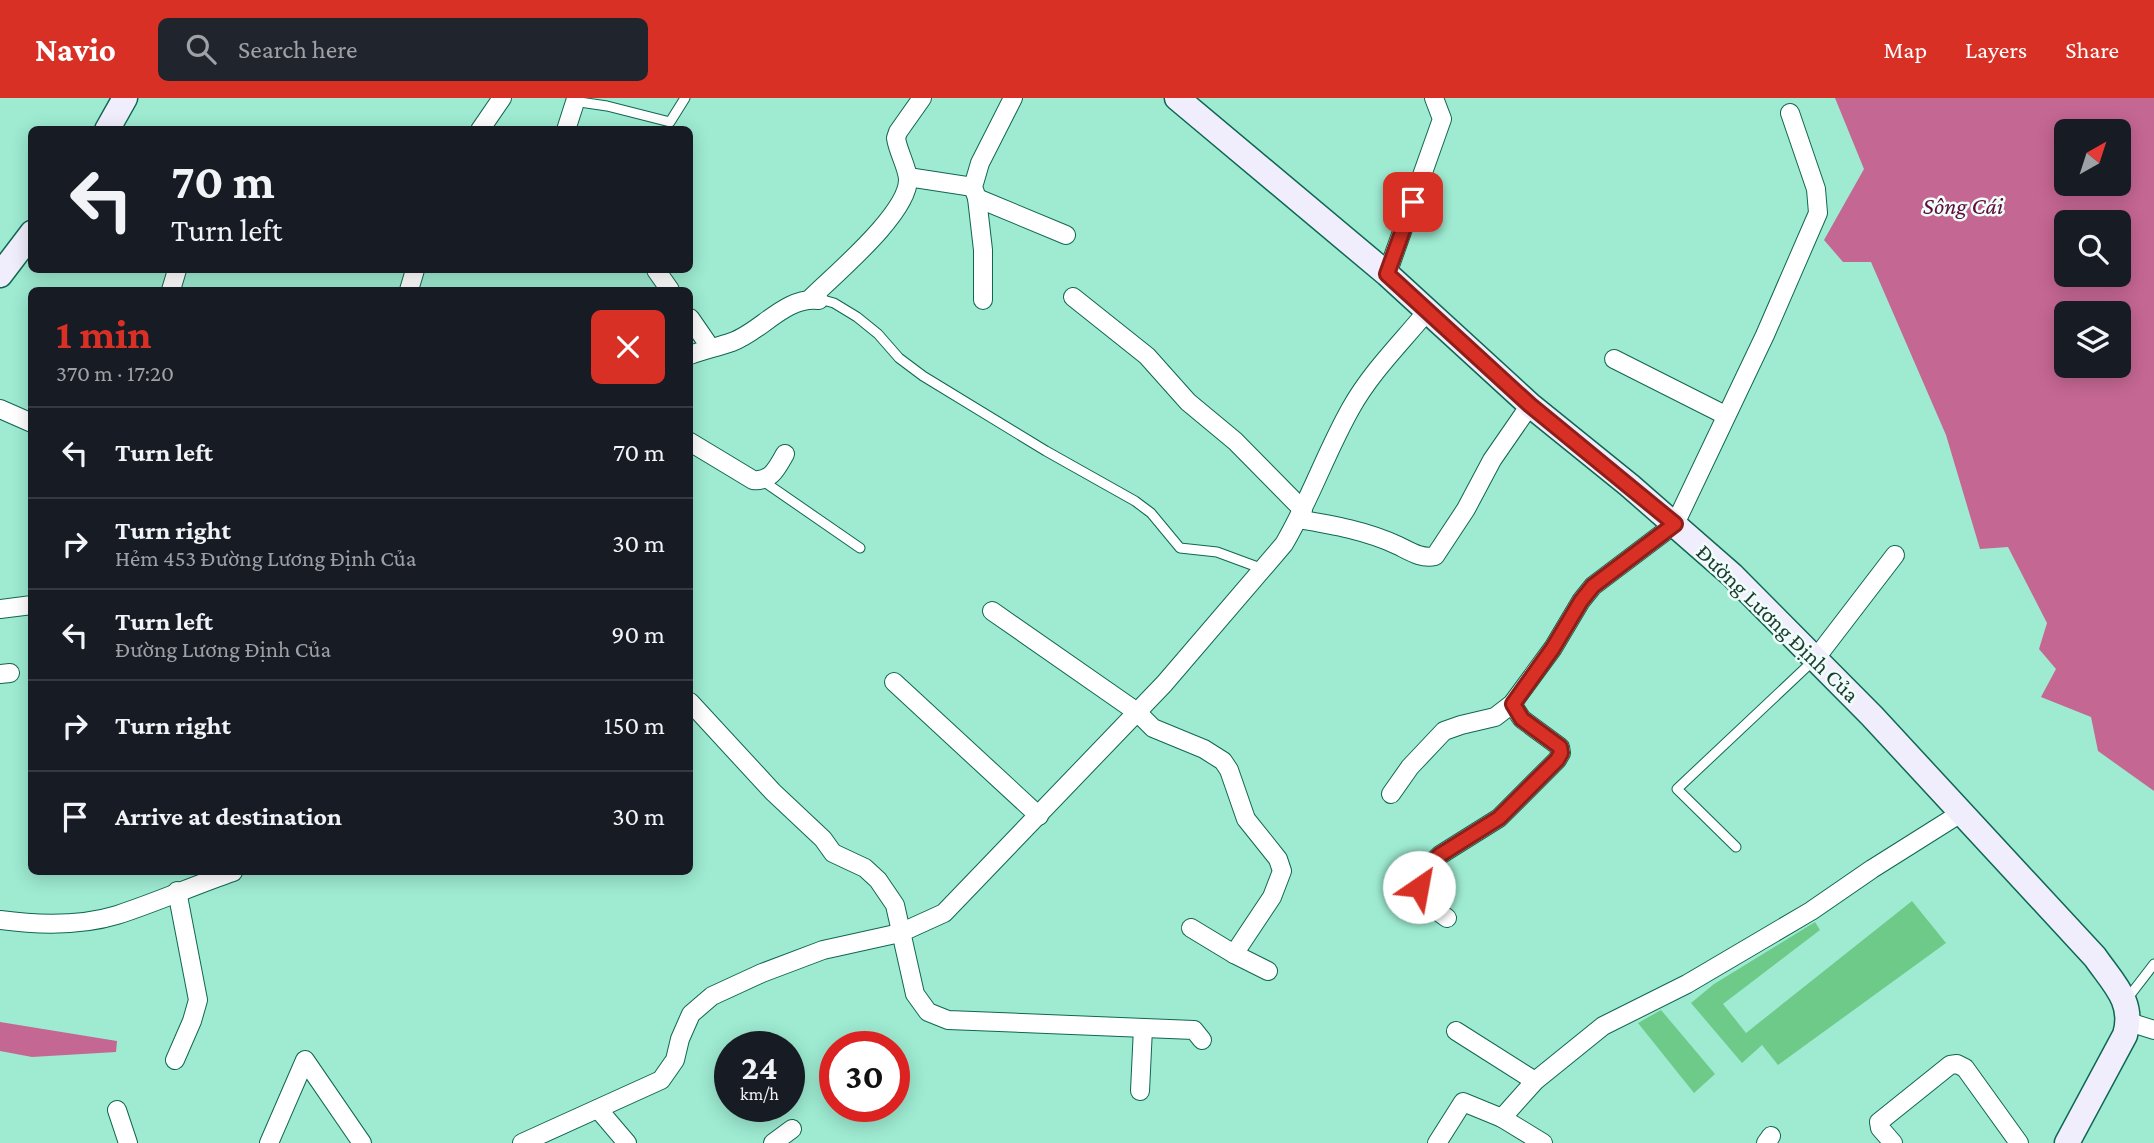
<!DOCTYPE html>
<html lang="en">
<head>
<meta charset="utf-8">
<style>
  :root { --surface:#171b24; --page:#20242c; --text:#f1f3f6; --muted:#9ea1a6; --line:#363941; --accent:#d93025 }
  body { margin:0; font-family:"Crimson Pro",serif; background:var(--page); color:var(--text); height:100vh; display:flex; flex-direction:column; font-size:26px; white-space:nowrap }
  * { box-sizing:border-box; margin:0 }
  p { font-size:23px; color:var(--muted) }
  .icon { flex:none; width:38px; height:38px; fill:none; stroke:currentColor; stroke-width:2; stroke-linecap:round; stroke-linejoin:round }
  .map { position:relative; flex:1; overflow:hidden }
  .details { position:absolute; left:28px; top:189px; width:665px; height:588px; display:flex; flex-direction:column; background:var(--surface); border-radius:10px; box-shadow:0 4px 18px #0003 }
  .details>* { flex:none }
  .banner { position:absolute; left:28px; top:28px; width:665px; height:147px; border-radius:10px; box-shadow:0 4px 18px #0003; background:#171b24; color:var(--text); overflow:hidden }
  .needle { width:46px; rotate:39deg }
  .tools { position:absolute; left:2054px; top:21px; display:grid; gap:14px }
  .tools a { display:grid; place-items:center; width:77px; height:77px; border-radius:10px; background:var(--surface); box-shadow:0 4px 18px #0003; font-size:35px }
  .speed { position:absolute; left:714px; top:933px; display:flex; gap:14px; font-size:35px; font-weight:700; text-align:center }
  .speed>* { display:grid; place-content:center; width:91px; height:91px; border-radius:50%; background:var(--surface); box-shadow:0 4px 18px #0003; line-height:1 }
  .speed small { font-size:18px; font-weight:400 }
  .speed .limit { border:10px solid #d22; background:#fff; color:#111 }
  .pin { position:absolute; display:grid; place-items:center; width:60px; height:60px; color:#fff; margin:-30px; border-radius:14px; box-shadow:0 4px 10px #0006 }
  .me { position:absolute; width:77px; margin:-38px; rotate:33deg; stroke-linejoin:round; filter:drop-shadow(0 0 5px #0008) }
  .turn { display:flex; align-items:center; gap:24px; height:147px; padding:0 28px; font-size:32px }
  .turn .icon { width:91px; height:91px; stroke-width:2.5 }
  .turn b { display:block; font-size:49px; line-height:60px }
  .round { display:grid; place-items:center; flex:none; width:74px; height:74px; border-radius:10px; background:var(--page) }
  .head { display:flex; align-items:center; justify-content:space-between; height:119px; padding:0 28px }
  h1 { font-size:42px; font-weight:700; line-height:52px; color:var(--accent) }
  ul { padding:0; list-style:none }
  li { display:flex; align-items:center; gap:21px; height:91px; padding:0 28px; border-top:2px solid var(--line) }
  li div { flex:1 }
  li b { display:block; font-size:26px }
  li em { font-style:normal }
  header { display:flex; align-items:center; gap:42px; box-sizing:border-box; height:98px; padding:0 35px; background:var(--accent); color:#fff }
  header strong { font-size:33px }
  nav { display:flex; gap:38px; margin-inline-start:auto; font-size:24px }
  .search { width:490px; height:63px; background:var(--page); display:flex; align-items:center; gap:18px; box-sizing:border-box; padding:0 24px; border-radius:10px; color:var(--muted); font-size:26px }
  .map>svg:first-child { display:block }
  .water { fill:#c56793; fill-rule:evenodd }
  .building { fill:#6eca89 }
  .lines { fill:none; stroke-linecap:round; stroke-linejoin:round }
  .lane-casing { stroke:#106652; stroke-width:11 }
  .street-casing { stroke:#106652; stroke-width:20 }
  .secondary-casing { stroke:#106652; stroke-width:27 }
  .lane { stroke:#fff; stroke-width:9 }
  .street { stroke:#fff; stroke-width:18 }
  .secondary { stroke:#f0eefc; stroke-width:24 }
  .route-casing { stroke:#8d1f18; stroke-width:18 }
  .route { stroke:#d93025; stroke-width:12 }
  .labels { text-anchor:middle; stroke-width:5; stroke-linejoin:round; paint-order:stroke }
  .street-label { font-size:23px; fill:#1b3b32; stroke:#effef8 }
  .water-label { font-size:24px; font-style:italic; fill:#620a3d; stroke:#effef8 }
</style>
</head>
<body>
<header>
<strong>Navio</strong>
<div class="search"><svg class="icon" aria-label="search" viewBox="0 0 24 24"><circle cx="10" cy="10" r="6"/><path d="M15 15l6 6"/></svg>Search here</div>
<nav><a>Map</a><a>Layers</a><a>Share</a></nav>
</header>
<div class="map">
<svg width="2154" height="1045" viewBox="0 0 2154 1045">
  <rect width="100%" height="100%" fill="#9eebd2"/>
  <g class="water">
    <path d="M1835 0H2154V693L2098 653 2091 619 2041 599 2056 571 2039 551 2047 525 2008 449 1980 451 1946 337 1871 164H1843L1824 142 1864 71ZM2067 33H2119V86H2067ZM2067 124H2119V177H2067ZM2067 215H2119V268H2067Z"/>
    <path d="M0 924 117 943 116 954 32 959 0 953Z"/>
  </g>
  <g class="building">
    <path d="M1912 803 1946 845 1778 967 1762 947 1742 965 1691 905 1714 886 1815 824 1820 832 1723 906 1746 935Z"/>
    <path d="M1661 912 1715 976 1694 995 1638 925Z"/>
  </g>
  <g class="lines">
    <defs>
      <g id="lane">
        <path d="M573 3 607 8 670 24 685 0"/>
        <path d="M823 202 834 205 857 219 878 236 899 260 923 278 1046 353 1135 403 1151 415 1180 450 1217 454 1263 471"/>
        <path d="M763 383 860 450"/>
        <path d="M1736 749 1677 691 1815 561"/>
        <path d="M2127 901 2154 866"/>
      </g>
      <g id="street">
        <path d="M480 32 502 0"/>
        <path d="M566 32 575 4"/>
        <path d="M908 79 973 89"/>
        <path d="M977 100 1066 137"/>
        <path d="M656 172 670 192"/>
        <path d="M1387 176 1442 21 1434 0"/>
        <path d="M171 192 177 172"/>
        <path d="M409 192 415 172"/>
        <path d="M1073 199 1147 258 1188 304 1235 343 1303 412"/>
        <path d="M810 201C834 177 909 115 908 81 907 68 898 54 896 40L898 34 922 0"/>
        <path d="M983 202V152L977 100 973 89 980 65 1013 0"/>
        <path d="M690 220 710 249"/>
        <path d="M690 257C703 252 718 249 732 244 761 234 785 198 819 202"/>
        <path d="M1614 261 1725 317"/>
        <path d="M0 311 32 325"/>
        <path d="M690 344 753 382C771 384 777 370 785 356"/>
        <path d="M1298 421C1333 427 1368 433 1399 448 1411 454 1422 461 1435 458L1466 411 1492 362 1530 307"/>
        <path d="M0 511 32 507"/>
        <path d="M992 513 1137 614 1153 630 1204 651 1223 663 1229 672 1246 721 1278 761 1282 773 1272 799 1234 856 1268 873"/>
        <path d="M1816 560 1895 457"/>
        <path d="M0 576 10 575"/>
        <path d="M894 584 1039 718"/>
        <path d="M690 604 773 694 823 741 833 755 865 770 878 782 895 807 915 896 928 914 948 922 1194 932 1202 942"/>
        <path d="M1391 696 1410 669 1444 633 1461 627 1495 619 1512 606 1553 550 1581 503 1593 488 1675 426 1765 237 1818 115 1816 91 1790 15"/>
        <path d="M1447 820C1432 810 1418 797 1419 778L1440 757 1499 720 1557 662 1561 655 1560 649 1522 621 1512 606"/>
        <path d="M0 822C37 827 81 828 117 817 157 804 195 787 233 774"/>
        <path d="M1191 830 1234 856"/>
        <path d="M2129 924 2154 932"/>
        <path d="M1456 933 1535 983"/>
        <path d="M175 962 192 923 198 902 177 793"/>
        <path d="M1140 993 1143 930"/>
        <path d="M598 1011 627 1045"/>
        <path d="M117 1012 128 1045"/>
        <path d="M1502 1020 1543 1045"/>
        <path d="M269 1045 305 962 362 1045"/>
        <path d="M522 1045 661 982 675 962 680 941 691 916 712 898 762 875 823 852 900 835 944 815 1164 586 1284 446C1310 402 1326 354 1351 310 1371 274 1402 244 1428 212"/>
        <path d="M773 1045 792 1031"/>
        <path d="M1437 1045 1463 1004 1502 1020 1535 983 1603 928 1687 886 1811 813 1872 771 1961 715"/>
        <path d="M1766 1045 1771 1038"/>
        <path d="M1893 1045 1880 1030 1879 1024 1950 967 1957 966 1965 970 2019 1045"/>
      </g>
      <g id="secondary">
        <path d="M1177 0 1387 176 1530 307 1629 387 1732 477 1872 618 2095 859C2113 885 2135 904 2125 937L2067 1045"/>
        <path d="M107 32 125 0"/>
        <path d="M0 177 32 135"/>
      </g>
    </defs>
    <use href="#lane" class="lane-casing"/>
    <use href="#street" class="street-casing"/>
    <use href="#secondary" class="secondary-casing"/>
    <use href="#lane" class="lane"/>
    <use href="#street" class="street"/>
    <use href="#secondary" class="secondary"/>
  </g>
  <g class="lines">
    <defs>
      <path id="route" d="M1413 104 1387 176 1530 307 1675 426 1593 488 1581 503 1553 550 1513 606 1522 621 1560 649 1561 655 1557 662 1499 720 1440 757 1419 778V789"/>
    </defs>
    <use href="#route" class="route-casing"/>
    <use href="#route" class="route"/>
  </g>
  <g class="labels">
    <g class="street-label">
      <text transform="translate(1778 525) rotate(44)" y="8">Đường Lương Định Của</text>
    </g>
    <g class="water-label">
      <text x="1963" y="116">Sông Cái</text>
    </g>
  </g>
</svg>
<div class="tools">
<a><svg class="needle" viewBox="-14 -14 28 28"><path d="M0-13l5 13h-10z" fill="#e53935"/><path d="M0 13l5-13h-10z" fill="#9ea1a6"/></svg></a>
<a><svg class="icon" aria-label="search" viewBox="0 0 24 24"><circle cx="10" cy="10" r="6"/><path d="M15 15l6 6"/></svg></a>
<a><svg class="icon" aria-label="layers" viewBox="0 0 24 24"><path d="M12 4l9 5-9 5-9-5zM3 14l9 5 9-5"/></svg></a>
</div>
<div class="speed"><div>24<small>km/h</small></div><div class="limit">30</div></div>
<div class="pin" style="left:1413px;top:104px;background:#d93025"><svg class="icon" aria-label="arrive" viewBox="0 0 24 24"><path d="M6 21V4h12l-3 4 3 4H6"/></svg></div>
<svg class="me" style="left:1419px;top:789px" viewBox="-20 -20 40 40"><circle r="19" fill="#fff"/><path d="M0-13L10 11 0 6-10 11z" fill="#d93025"/></svg>
<div class="banner">
<div class="turn"><svg class="icon" aria-label="left" viewBox="0 0 24 24"><path d="M17 20v-9H6M10 6l-5 5 5 5"/></svg><div><b>70 m</b>Turn left</div></div>
</div>
<section class="details">
<div class="head"><div><h1>1 min</h1><p>370 m · 17:20</p></div><a class="round" style="background:#d93025;color:#fff"><svg class="icon" aria-label="close" viewBox="0 0 24 24"><path d="M6 6l12 12M18 6L6 18"/></svg></a></div>
<ul>
<li><svg class="icon" aria-label="left" viewBox="0 0 24 24"><path d="M17 20v-9H6M10 6l-5 5 5 5"/></svg><div><b>Turn left</b></div><em>70 m</em></li>
<li><svg class="icon" aria-label="right" viewBox="0 0 24 24"><path d="M7 20v-9h11M14 6l5 5-5 5"/></svg><div><b>Turn right</b><p>Hẻm 453 Đường Lương Định Của</p></div><em>30 m</em></li>
<li><svg class="icon" aria-label="left" viewBox="0 0 24 24"><path d="M17 20v-9H6M10 6l-5 5 5 5"/></svg><div><b>Turn left</b><p>Đường Lương Định Của</p></div><em>90 m</em></li>
<li><svg class="icon" aria-label="right" viewBox="0 0 24 24"><path d="M7 20v-9h11M14 6l5 5-5 5"/></svg><div><b>Turn right</b></div><em>150 m</em></li>
<li><svg class="icon" aria-label="arrive" viewBox="0 0 24 24"><path d="M6 21V4h12l-3 4 3 4H6"/></svg><div><b>Arrive at destination</b></div><em>30 m</em></li>
</ul>
</section>
</div>
</body>
</html>
